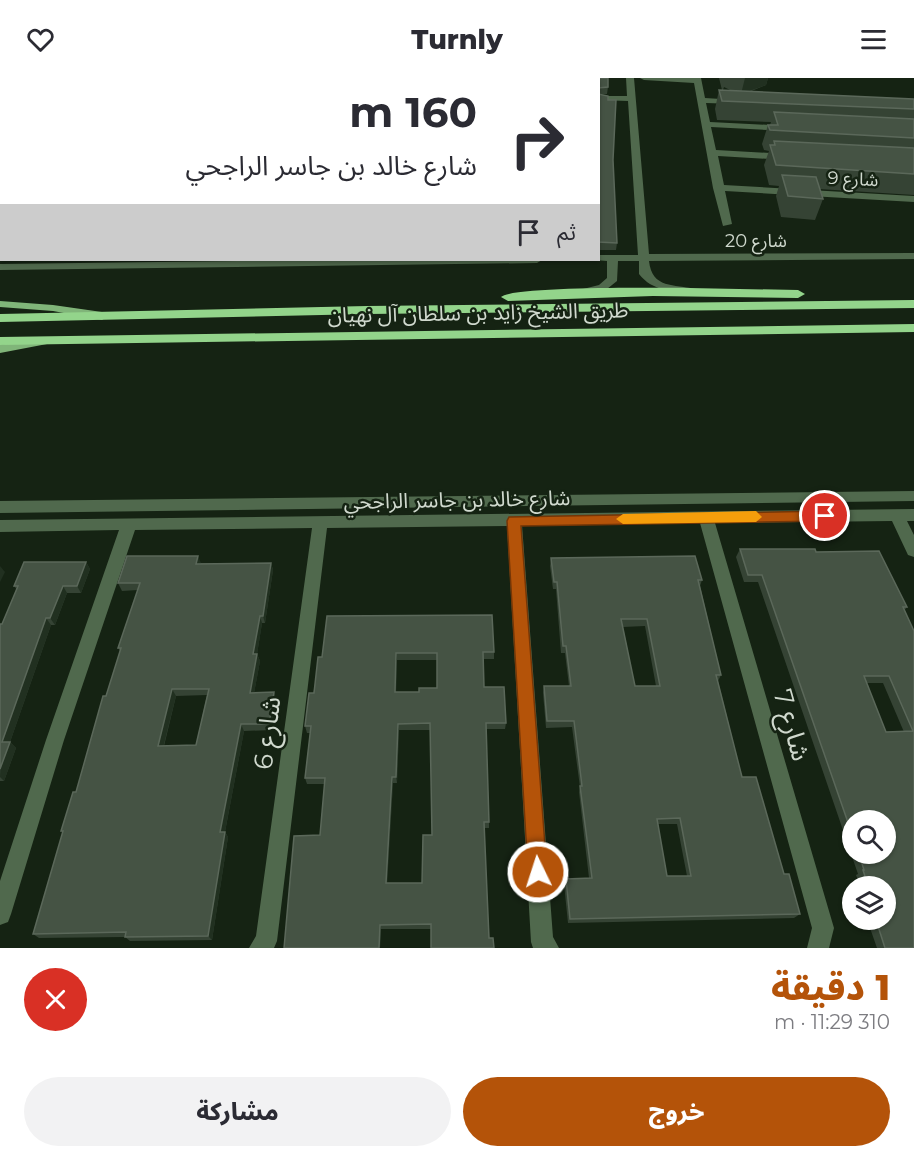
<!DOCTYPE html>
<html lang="ar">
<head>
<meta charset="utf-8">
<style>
  :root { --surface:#fff; --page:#f2f2f3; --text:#2b2b33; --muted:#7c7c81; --accent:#b45309 }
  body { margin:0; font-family:Montserrat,"Noto Sans Arabic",sans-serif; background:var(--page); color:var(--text); direction:rtl; height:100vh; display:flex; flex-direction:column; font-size:22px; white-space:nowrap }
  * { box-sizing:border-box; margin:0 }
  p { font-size:20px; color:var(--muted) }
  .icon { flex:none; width:33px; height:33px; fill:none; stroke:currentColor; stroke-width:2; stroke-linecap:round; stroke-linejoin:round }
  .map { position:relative; height:870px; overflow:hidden; direction:ltr }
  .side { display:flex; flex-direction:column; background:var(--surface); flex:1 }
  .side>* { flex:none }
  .top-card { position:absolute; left:0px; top:0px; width:600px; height:183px; box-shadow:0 2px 4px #0004; direction:rtl; background:#fff; color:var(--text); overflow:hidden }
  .buttons { position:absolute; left:842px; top:732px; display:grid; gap:12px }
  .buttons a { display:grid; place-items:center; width:54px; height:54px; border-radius:50%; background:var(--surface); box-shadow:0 2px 4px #0004; font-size:30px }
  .pin { position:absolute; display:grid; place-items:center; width:51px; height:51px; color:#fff; margin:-26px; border:3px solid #fff; border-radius:50%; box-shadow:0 2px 6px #0007 }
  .me { position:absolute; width:66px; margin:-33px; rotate:356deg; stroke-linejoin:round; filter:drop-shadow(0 0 4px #0008) }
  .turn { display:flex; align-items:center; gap:21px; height:126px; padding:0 24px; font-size:27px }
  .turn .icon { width:78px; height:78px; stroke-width:2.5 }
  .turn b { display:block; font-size:42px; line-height:51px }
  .then { display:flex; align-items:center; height:57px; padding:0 24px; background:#0003; gap:12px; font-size:22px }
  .round { display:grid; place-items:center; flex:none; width:63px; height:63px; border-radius:32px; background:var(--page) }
  .head { display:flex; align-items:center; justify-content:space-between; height:102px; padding:0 24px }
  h1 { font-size:36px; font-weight:800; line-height:45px; color:var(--accent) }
  .action { display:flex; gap:12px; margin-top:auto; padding:12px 24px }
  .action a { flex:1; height:69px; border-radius:36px; background:var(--accent); color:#fff; font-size:24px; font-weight:800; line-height:69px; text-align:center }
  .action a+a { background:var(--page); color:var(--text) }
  header { display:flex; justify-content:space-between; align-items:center; height:78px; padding:0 24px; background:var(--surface); font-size:27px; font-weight:800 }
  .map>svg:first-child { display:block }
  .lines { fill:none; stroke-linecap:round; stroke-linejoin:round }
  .minor { fill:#50694d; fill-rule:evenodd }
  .major { fill:#80b579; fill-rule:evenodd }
  .highway { fill:#93d48b; fill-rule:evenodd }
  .wall { fill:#354334; fill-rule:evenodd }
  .shaded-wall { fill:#213020 }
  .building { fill:#455344; stroke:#5b685a; stroke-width:1.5; fill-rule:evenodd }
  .route { fill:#b45309; stroke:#753606; stroke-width:1.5 }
  .slow { fill:#f59e0b }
  .labels { text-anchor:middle; stroke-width:5; stroke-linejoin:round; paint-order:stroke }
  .far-street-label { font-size:18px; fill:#d0d9ce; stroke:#152313 }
  .street-label { font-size:21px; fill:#d0d9ce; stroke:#152313 }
  .near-street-label { font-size:26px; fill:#d0d9ce; stroke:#152313 }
</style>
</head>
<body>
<header><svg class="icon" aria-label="menu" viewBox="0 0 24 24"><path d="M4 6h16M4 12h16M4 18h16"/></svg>Turnly<svg class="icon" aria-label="heart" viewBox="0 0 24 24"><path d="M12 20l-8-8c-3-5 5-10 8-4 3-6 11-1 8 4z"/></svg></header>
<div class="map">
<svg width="914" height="870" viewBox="0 0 914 870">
  <rect width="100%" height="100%" fill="#152313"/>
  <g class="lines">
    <g class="minor">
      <path d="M56 0H64L54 2Z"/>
      <path d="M70 0H78L68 2Z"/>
      <rect x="565" y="0" width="8" height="2"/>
      <path d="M626 0H634L649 176 914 175V181L649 183C652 211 674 206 696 211V215L692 216C672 213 652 213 639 196V183H618L617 203 607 211 579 216V212L599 207 607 200V183L594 182H598V177H638L628 23 598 22V18H627Z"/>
      <path d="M640 0H701L705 20 737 22 741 24 737 26 706 25 710 44 791 48 792 50 788 53 711 49 716 72 788 76 793 79 788 82 718 78 724 107 914 118V124L725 113 732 146 723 148 713 110 694 5 644 2Z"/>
      <rect x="0" y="114" width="2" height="6"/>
      <path d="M325 182H542L537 185 0 192V186Z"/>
      <path d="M914 413V423L0 435V423Z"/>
      <path d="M914 431V443H907L914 457V479L908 477 892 443 715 445 834 850 829 870H807L812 850 700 445 522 447 553 859 559 870H533L531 864 507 448 327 450 277 863 274 870H249L256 858 312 450 135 452 64 662 11 836 8 844 0 847V803L46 662 119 452 0 454V442Z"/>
    </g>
    <g class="major">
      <path d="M0 223 53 227 102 234 108 238 102 242 53 233 0 229Z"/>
      <path d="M43 259 49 263 47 266 0 275V267Z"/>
    </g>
    <g class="highway">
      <path d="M689 210 798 212 805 216 798 220 653 218 508 223 501 219C512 208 664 210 689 210Z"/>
      <path d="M914 222V230L367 236 0 244V236L367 228Z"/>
      <path d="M914 246V254L0 267V259Z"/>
    </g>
  </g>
  <g class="wall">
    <path d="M719 0H768L766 7 749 14 914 21V117L819 111 823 121 815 142 781 139 776 118 779 108 769 107 764 87 769 73 764 72 762 66 768 47H770L771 44 717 42 715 31 719 12H722ZM724 9 732 13 723 12Z"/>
    <path d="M598 2 608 9 607 16H600L613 82 617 165 616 172H598Z"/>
    <path d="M740 471 816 474 907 529 904 533 914 553V870H877L870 850 873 848 871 842H885V808H860L856 797 858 796 758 504H744L736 479ZM866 605H883L904 654H886ZM852 742 885 776H852Z"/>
    <path d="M551 480 702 502 700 508 721 597 718 603 742 699 784 796 800 836 794 840 568 845 564 806 566 801 589 800 579 714 580 709 572 649 546 650 543 615 544 608H569L565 575H561L556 511H553L550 488ZM645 548 656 608H635L623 549ZM658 746H677L687 798H667Z"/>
    <path d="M86 484 90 491 81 515H67L55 547H51L10 664 16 670 4 703H0V546H2L17 512 14 508Z"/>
    <path d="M201 485H271L273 492 265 545H262L257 576 260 583 254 615 274 614 276 621 272 652 244 653 225 754 228 759 212 862 130 863 125 859 39 860 33 856 63 755 61 753 76 714 106 618 120 573 118 570 138 512 122 513 118 505ZM207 617 196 667 164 668 176 618Z"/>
    <path d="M327 538 494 574V581H483L484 609 506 645 505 651H486L489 744V750H484L489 860 494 870 431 851H381L380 870H284L320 757 325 706H307L305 700 310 655H307L305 648 322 579ZM397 582H437V610L419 614H396ZM399 652H430L432 757 422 805H387L393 705H397Z"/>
  </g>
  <g class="shaded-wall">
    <path d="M36 0H47L46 2H34Z"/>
    <path d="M745 0H768L766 7 741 16Z"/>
    <rect x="0" y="31" width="2" height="9"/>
    <path d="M2 128V139L0 141V130Z"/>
    <path d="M198 478 201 485 199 493 196 486Z"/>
    <path d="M86 484 90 491 81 515 77 508Z"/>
    <path d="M271 485 273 492 265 545 263 538Z"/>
    <path d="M0 488 5 494 0 504Z"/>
    <path d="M63 508 67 515 55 547 50 540Z"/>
    <path d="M260 538 262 545 256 583 253 576Z"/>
    <path d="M46 540 51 547 10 664 16 670 4 703 0 699 2 664Z"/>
    <path d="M396 575 397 582 396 621 395 614Z"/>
    <path d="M257 576 260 583 253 621 250 615Z"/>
    <path d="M172 611 176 618 162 674 158 668Z"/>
    <path d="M274 614 276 621 272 652 269 646Z"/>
    <path d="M241 646 244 653 224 759 220 754Z"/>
    <path d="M398 646 399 652 397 705 396 699Z"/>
    <path d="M392 699 393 705 387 810 386 805Z"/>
    <path d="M225 754 228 759 212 862 208 858Z"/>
    <path d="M380 847 381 851 380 870H379Z"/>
  </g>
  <g class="building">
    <path d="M0 0H36L34 2H2V8H0Z"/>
    <path d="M81 0H248L247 2H79Z"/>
    <path d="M365 0H555V2H364Z"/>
    <path d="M580 0H608V9L598 10V2H580Z"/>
    <path d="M719 12 914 21V31L722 23Z"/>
    <path d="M0 14 2 21V31H0Z"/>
    <path d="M598 16 608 18V22H616L613 82 617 165 598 164Z"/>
    <path d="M774 34 914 41V60L770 52 768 47H778Z"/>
    <path d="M774 63 914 70V96L776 87 770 67H775Z"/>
    <rect x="0" y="91" width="2" height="12"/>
    <path d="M782 97 816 99 823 121 788 118Z"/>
    <path d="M740 471H815L816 474 879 473 907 529H903L914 553V870H885L877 845H880L879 842H885V808H868L863 792H864L859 776H885V742H852V756L762 497H748ZM864 598H889L913 653 886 654Z"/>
    <path d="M127 478H198L196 486 271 485 263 538H260L253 576H257L250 615 274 614 269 646H241L220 754H225L208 858 125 859 126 854 33 856 63 753H61L73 714H76L103 618H106L121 570H118L140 505H118ZM172 611H209L196 667 158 668Z"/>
    <path d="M695 478 702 502H698L721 597H716L742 699H756L784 796H789L800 836 570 841 566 801 592 800 580 708H582L574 643H547L544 608H571L566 568H563L557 504H554L551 480ZM621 541H647L660 608H635ZM680 740 691 798H667L657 741Z"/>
    <path d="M24 484H86L77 508H63L50 540H46L2 664H10L0 691V546H2L18 508H14Z"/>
    <path d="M492 537 494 574H483L484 609H504L506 645H486L489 744H484L489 860H493L494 870H431V846L380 847 379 870H284L294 758 320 757 325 700H305L311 648H305L309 615H314L318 579H322L327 538ZM396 575H437V610H419V614H395ZM430 645 432 757H423L422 805H386L392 699H396L398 646Z"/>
  </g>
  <path class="route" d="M825 433 832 438 825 443 521 448 547 794 544 801 538 804 531 801 528 794 507 443 509 439Z"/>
  <path class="slow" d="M756 433 762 439 756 444 623 446 616 441 623 436Z"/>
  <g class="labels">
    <g class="far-street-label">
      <text transform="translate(853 101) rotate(3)" y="6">شارع 9</text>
      <text x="756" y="169">شارع 20</text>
    </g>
    <g class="street-label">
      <text transform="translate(478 235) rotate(-1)" y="7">طريق الشيخ زايد بن سلطان آل نهيان</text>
      <text transform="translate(457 422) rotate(-1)" y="7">شارع خالد بن جاسر الراجحي</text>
    </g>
    <g class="near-street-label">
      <text transform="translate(792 647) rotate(74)" y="9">شارع 7</text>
      <text transform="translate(267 655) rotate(-83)" y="9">شارع 6</text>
    </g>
  </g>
</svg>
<div class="buttons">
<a><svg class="icon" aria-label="search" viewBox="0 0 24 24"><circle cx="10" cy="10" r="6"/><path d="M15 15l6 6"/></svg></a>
<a><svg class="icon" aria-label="layers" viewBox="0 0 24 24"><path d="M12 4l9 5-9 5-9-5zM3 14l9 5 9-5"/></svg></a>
</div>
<div class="pin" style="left:825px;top:438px;background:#d93025"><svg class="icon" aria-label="arrive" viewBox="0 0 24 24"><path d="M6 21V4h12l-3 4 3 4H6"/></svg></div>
<svg class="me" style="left:538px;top:794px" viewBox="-20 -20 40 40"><circle r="17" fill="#b45309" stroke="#fff" stroke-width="3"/><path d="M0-11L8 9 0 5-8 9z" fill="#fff"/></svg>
<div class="top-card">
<div class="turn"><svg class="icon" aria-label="right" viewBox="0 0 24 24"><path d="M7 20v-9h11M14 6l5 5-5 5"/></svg><div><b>160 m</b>شارع خالد بن جاسر الراجحي</div></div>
<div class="then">ثم<svg class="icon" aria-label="arrive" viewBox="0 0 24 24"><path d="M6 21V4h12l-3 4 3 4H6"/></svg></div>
</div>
</div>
<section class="side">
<div class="head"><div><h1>1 دقيقة</h1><p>310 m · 11:29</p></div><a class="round" style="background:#d93025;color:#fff"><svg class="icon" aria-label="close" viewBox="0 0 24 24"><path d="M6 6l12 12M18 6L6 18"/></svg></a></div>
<div class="action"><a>خروج</a><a>مشاركة</a></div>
</section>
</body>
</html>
